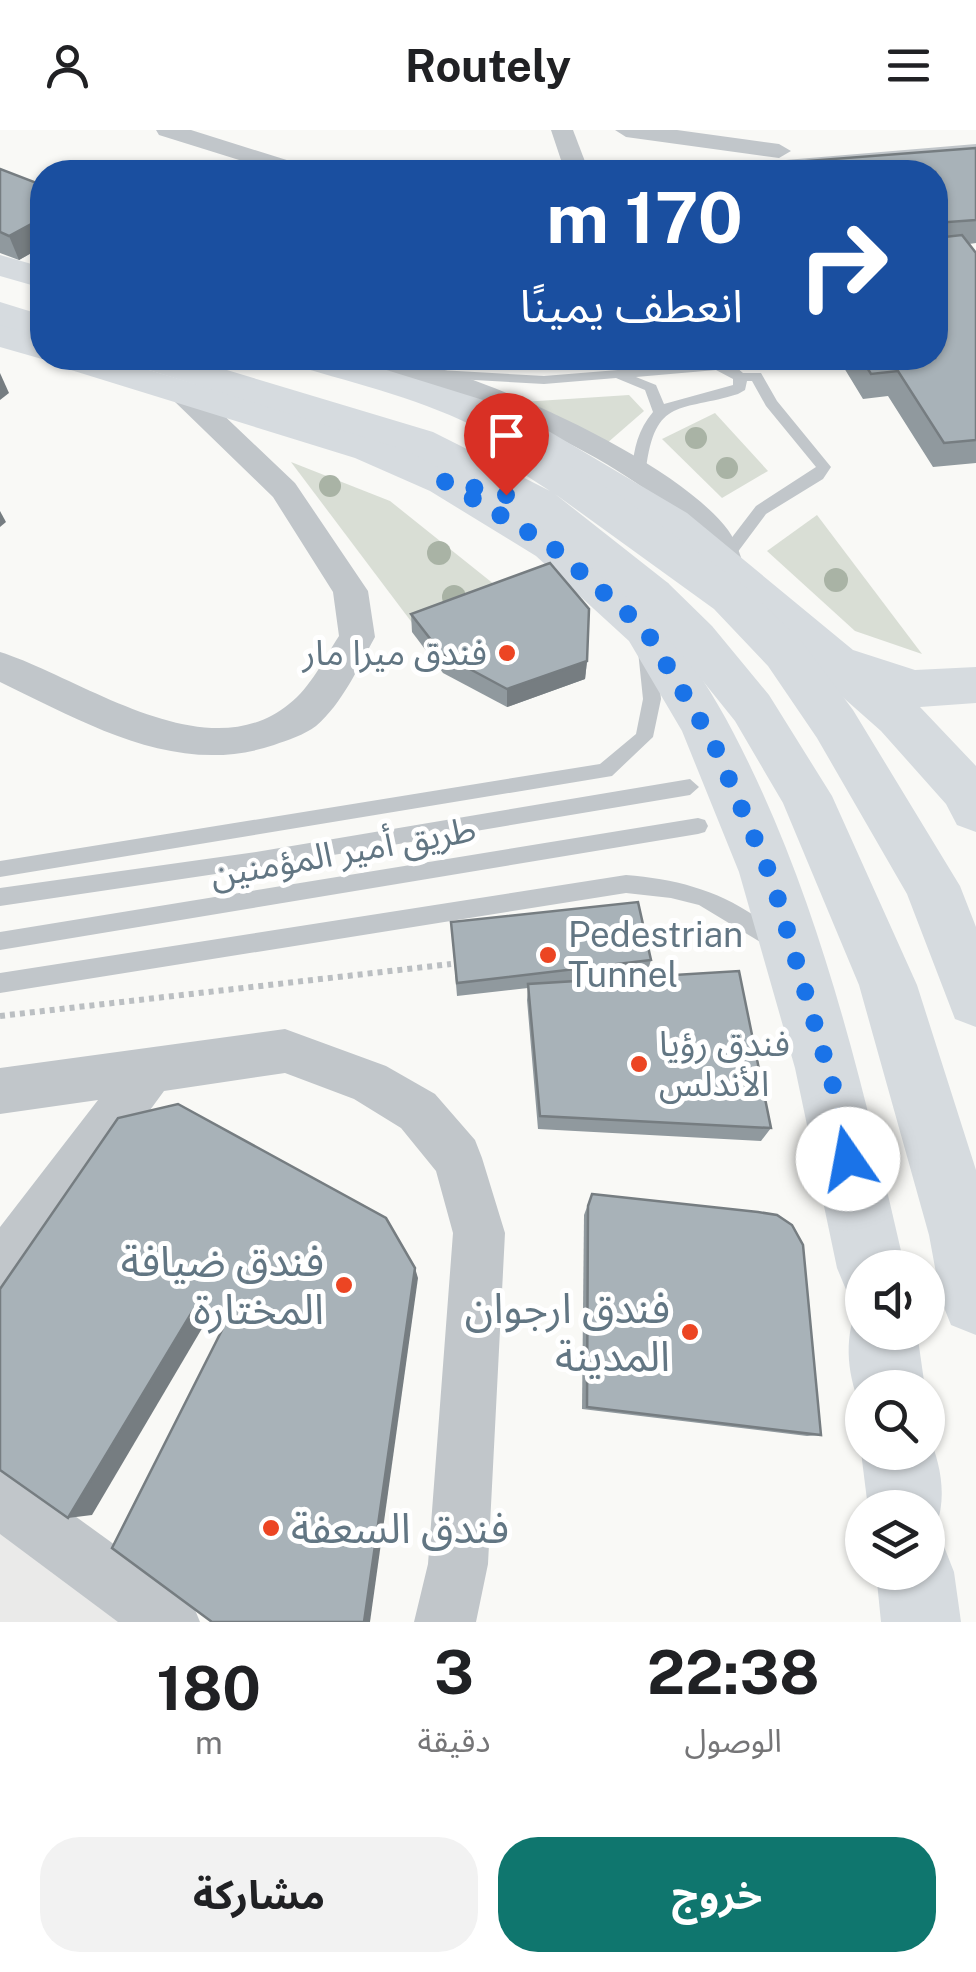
<!DOCTYPE html>
<html lang="ar">
<head>
<meta charset="utf-8">
<style>
  :root { --surface:#fff; --page:#f2f2f2; --text:#202124; --muted:#757577; --accent:#0f766e }
  body { margin:0; font-family:"Public Sans","Noto Sans Arabic",sans-serif; background:var(--page); color:var(--text); direction:rtl; height:100vh; display:flex; flex-direction:column; font-size:38px; white-space:nowrap }
  * { box-sizing:border-box; margin:0 }
  p { font-size:32px; color:var(--muted) }
  .icon { flex:none; width:55px; height:55px; fill:none; stroke:currentColor; stroke-width:2; stroke-linecap:round; stroke-linejoin:round }
  .map { position:relative; height:1492px; overflow:hidden; direction:ltr }
  .drawer { display:flex; flex-direction:column; background:var(--surface); flex:1 }
  .drawer>* { flex:none }
  .hud { position:absolute; left:30px; top:30px; width:918px; height:210px; border-radius:40px; box-shadow:0 2px 8px #0004; direction:rtl; background:#1a4fa0; color:#fff; overflow:hidden }
  .tools { position:absolute; left:845px; top:1120px; display:grid; gap:20px }
  .tools a { display:grid; place-items:center; width:100px; height:100px; border-radius:50%; background:var(--surface); box-shadow:0 2px 8px #0004; font-size:50px }
  .pin { position:absolute; display:grid; place-items:center; width:85px; height:85px; color:#fff; margin:-102px -42px; border-radius:50% 50% 50% 0; rotate:-45deg; box-shadow:0 0 10px #0007 }
  .pin .icon { rotate:45deg }
  .me { position:absolute; width:110px; margin:-55px; rotate:348deg; stroke-linejoin:round; filter:drop-shadow(0 0 8px #0008) }
  .turn { display:flex; align-items:center; gap:35px; height:210px; padding:0 40px; font-size:45px }
  .turn .icon { width:130px; height:130px; stroke-width:2.5 }
  .turn b { display:block; font-size:70px; line-height:85px }
  .eta { display:flex; justify-content:space-evenly; align-items:center; height:170px; text-align:center }
  .eta b { font-size:60px; font-weight:700; line-height:70px }
  .cta { display:flex; gap:20px; margin-top:auto; padding:20px 40px }
  .cta a { flex:1; height:115px; border-radius:40px; background:var(--accent); color:#fff; font-size:40px; font-weight:700; line-height:115px; text-align:center }
  .cta a+a { background:var(--page); color:var(--text) }
  header { display:flex; justify-content:space-between; align-items:center; height:130px; padding:0 40px; background:var(--surface); font-size:45px; font-weight:700 }
  .map>svg:first-child { display:block }
  .built { fill:#eaeae9 }
  .green { fill:#d9ded5 }
  .lines { fill:none; stroke-linecap:round; stroke-linejoin:round }
  .path { stroke:#bbbfc2; stroke-width:6; stroke-dasharray:5 5; stroke-linecap:butt }
  .lane { fill:#c1c6ca; fill-rule:evenodd }
  .street { fill:#c1c6ca; fill-rule:evenodd }
  .secondary { fill:#d6dbdf; fill-rule:evenodd }
  .highway { fill:#d6dbdf; fill-rule:evenodd }
  .tree { fill:#a9b3a5 }
  .wall { fill:#90999e }
  .shaded-wall { fill:#767d81 }
  .building { fill:#a8b2b8; stroke:#767d81; stroke-width:2.5 }
  .route { stroke:#1a73e8; stroke-width:18; stroke-dasharray:0 32.4 }
  .poi-dot { fill:#ec4523; stroke:#fff; stroke-width:4 }
  .labels { text-anchor:middle; stroke-width:10; stroke-linejoin:round; paint-order:stroke }
  .poi-label { font-size:35px; fill:#627683; stroke:#fff; text-anchor:start }
  .street-label { font-size:35px; fill:#627683; stroke:#fff }
  .near-poi-label { font-size:42px; fill:#627683; stroke:#fff; text-anchor:end }
</style>
</head>
<body>
<header><svg class="icon" aria-label="menu" viewBox="0 0 24 24"><path d="M4 6h16M4 12h16M4 18h16"/></svg>Routely<svg class="icon" aria-label="person" viewBox="0 0 24 24"><circle cx="12" cy="8" r="4"/><path d="M4 21q1-7 8-7t8 7"/></svg></header>
<div class="map">
<svg width="976" height="1492" viewBox="0 0 976 1492">
  <rect width="100%" height="100%" fill="#f9f9f6"/>
  <path class="built" d="M0 1383 147 1492H0Z"/>
  <g class="green">
    <path d="M629 265 644 281 606 314 522 272Z"/>
    <path d="M715 283 768 341 722 368 662 309Z"/>
    <path d="M291 332 390 371 500 459 413 494Z"/>
    <path d="M817 385 922 524 855 501 767 421Z"/>
  </g>
  <g class="lines">
    <path class="path" d="M0 886 451 834"/>
    <g class="lane">
      <path d="M716 232 736 237 743 243H761L777 271 831 337 823 349 766 384 734 427 728 428 720 423 756 376 816 337 766 276 752 251H747L745 260 738 264C681 282 655 266 646 340L639 345 632 340C634 318 638 300 653 282L645 260 616 248 544 254 439 248 432 244 439 240 544 246ZM716 240 733 249V255L664 274 656 255 636 247Z"/>
      <path d="M647 515 656 521 661 569 653 607 612 646 0 747V731L600 634 636 604 643 569 638 521Z"/>
      <path d="M690 649 699 657 690 665 256 738 0 776V758L256 722Z"/>
      <path d="M698 688 705 690 708 696 705 702 698 704 0 820V802Z"/>
      <path d="M626 745C674 749 715 759 755 786 766 793 779 800 785 812L782 819 775 821 699 775 671 768 626 763 0 863V843Z"/>
    </g>
    <g class="street">
      <path d="M156 0H191L309 37 313 42H278L159 5Z"/>
      <path d="M551 0H573L589 42H565Z"/>
      <path d="M615 0H677L779 14 791 21 779 28 626 7Z"/>
      <path d="M976 14V28L807 42H716L728 35Z"/>
      <path d="M360 228C373 227 391 225 405 229 490 248 676 331 728 400 737 412 741 428 746 442L741 451 729 454 717 451C709 437 707 420 697 408 632 324 464 266 364 234Z"/>
      <path d="M183 254 194 257 295 353 368 461 375 507C359 536 342 574 316 596 304 605 288 610 274 615 177 648 86 593 0 552V522C80 547 206 642 289 574 311 557 324 529 339 506L333 462 273 367 172 269 168 263 172 257Z"/>
      <path d="M285 899 386 936 435 964 475 1010 482 1028 505 1103 488 1434 476 1492H414L428 1434 453 1103 436 1041 401 998 354 969 285 943 164 961 19 1159 0 1166V1097L98 970 0 984V938Z"/>
      <path d="M0 1339 21 1347 191 1470 200 1492H118L0 1404Z"/>
    </g>
    <g class="secondary">
      <path d="M0 125 42 137V158L0 146Z"/>
      <path d="M0 194 42 206V228H49L42 229 0 217Z"/>
      <path d="M52 228H109L383 310 460 341 566 404 631 461 636 453 652 448 668 453 675 464 669 498C691 532 714 565 733 602 820 768 863 956 905 1138H862V1169L847 1162 837 1138 795 938 739 742 682 601 629 511 536 426 430 361 355 328 58 236Z"/>
      <path d="M291 228H348L483 270 540 296 687 383 853 520 915 540 976 537V573L920 577 976 636V702L957 695 946 674 881 601 657 403 557 342C531 343 507 313 483 301 425 270 360 255 297 236Z"/>
      <path d="M862 1175V1202H917L925 1258H862V1281C848 1247 843 1212 857 1177Z"/>
      <path d="M928 1303C942 1338 948 1370 933 1405L928 1407V1378H868L861 1322 862 1318V1322H928Z"/>
      <path d="M928 1408 943 1414 954 1442 961 1492H881L876 1442H928Z"/>
    </g>
    <g class="highway">
      <path d="M0 172 42 185V207L0 195Z"/>
      <path d="M130 228H187L433 302 550 361 516 339 510 330 516 321 530 317 544 321 619 365 746 457 802 512 853 580 960 756 976 797V897L955 889 907 764 817 608 768 536 714 479 555 364 668 453 712 496 769 565 832 666 917 855 976 1040V1205L951 1195 941 1170 929 1105 859 855 783 673 735 591 678 520 636 475 523 382 405 320 136 236Z"/>
    </g>
  </g>
  <g class="tree">
    <circle cx="696" cy="308" r="11"/>
    <circle cx="727" cy="338" r="11"/>
    <circle cx="330" cy="356" r="11"/>
    <circle cx="439" cy="423" r="12"/>
    <circle cx="836" cy="450" r="12"/>
    <circle cx="454" cy="467" r="12"/>
  </g>
  <g class="wall">
    <path d="M976 18V113L969 114 976 123V333L933 337 888 266 863 269 838 228H935V42H804L807 31Z"/>
    <path d="M0 39 42 55V117L19 130 0 123Z"/>
    <path d="M411 484 587 531 585 549 507 577 443 543 412 502Z"/>
    <path d="M451 792 651 830 647 844 604 849 771 998 761 1011 538 999 527 870 528 858 457 866Z"/>
    <path d="M592 1064 821 1305 807 1306 582 1279 584 1085Z"/>
  </g>
  <g class="shaded-wall">
    <path d="M33 93 42 117 19 130 9 106Z"/>
    <path d="M0 243 9 263 0 270Z"/>
    <path d="M0 381 6 392 0 397Z"/>
    <path d="M587 531 585 549 507 577V559Z"/>
    <path d="M415 1138 418 1148 370 1492H364Z"/>
    <path d="M192 1182 207 1190 92 1385 68 1388Z"/>
  </g>
  <g class="building">
    <path d="M976 18V90L935 93V42H815L807 31Z"/>
    <path d="M0 39 42 55V96L33 93 9 106 0 102Z"/>
    <path d="M962 105 976 123V310L944 313 898 241 871 244 861 228H935V108Z"/>
    <path d="M550 433 589 479 587 531 507 559 442 524 411 484Z"/>
    <path d="M638 772 651 830 457 853 451 792Z"/>
    <path d="M739 841 771 998 540 986 528 854Z"/>
    <path d="M178 974 386 1088 415 1138 364 1492H212L112 1418 222 1200 192 1182 68 1388 0 1340V1159L118 988Z"/>
    <path d="M592 1064 758 1082 777 1085 792 1095 803 1115 821 1305 587 1277 588 1076Z"/>
  </g>
  <g class="lines">
    <path class="route" d="M506 365 444 351 551 416 645 499 713 612 772 749 833 956 848 1029"/>
  </g>
  <g class="poi-dot">
    <circle cx="507" cy="523" r="10"/>
    <circle cx="548" cy="825" r="10"/>
    <circle cx="639" cy="934" r="10"/>
    <circle cx="344" cy="1155" r="10"/>
    <circle cx="690" cy="1202" r="10"/>
    <circle cx="271" cy="1398" r="10"/>
  </g>
  <g class="labels">
    <g class="poi-label">
      <text x="487" y="535" text-anchor="end">فندق ميرا مار</text>
      <text x="568" y="817">Pedestrian<tspan x="568" dy="40">Tunnel</tspan></text>
      <text x="659" y="926">فندق رؤيا<tspan x="659" dy="40">الأندلس</tspan></text>
    </g>
    <g class="street-label">
      <text transform="translate(343 722) rotate(-10)" y="12">طريق أمير المؤمنين</text>
    </g>
    <g class="near-poi-label">
      <text x="324" y="1146">فندق ضيافة<tspan x="324" dy="48">المختارة</tspan></text>
      <text x="670" y="1193">فندق ارجوان<tspan x="670" dy="48">المدينة</tspan></text>
      <text x="291" y="1413" text-anchor="start">فندق السعفة</text>
    </g>
  </g>
</svg>
<div class="tools">
<a><svg class="icon" aria-label="sound" viewBox="0 0 24 24"><path d="M4 9h4l5-4v14l-5-4H4zM17 9q2 3 0 6"/></svg></a>
<a><svg class="icon" aria-label="search" viewBox="0 0 24 24"><circle cx="10" cy="10" r="6"/><path d="M15 15l6 6"/></svg></a>
<a><svg class="icon" aria-label="layers" viewBox="0 0 24 24"><path d="M12 4l9 5-9 5-9-5zM3 14l9 5 9-5"/></svg></a>
</div>
<div class="pin" style="left:506px;top:365px;background:#d93025"><svg class="icon" aria-label="arrive" viewBox="0 0 24 24"><path d="M6 21V4h12l-3 4 3 4H6"/></svg></div>
<svg class="me" style="left:848px;top:1029px" viewBox="-20 -20 40 40"><circle r="19" fill="#fff"/><path d="M0-13L10 11 0 6-10 11z" fill="#1a73e8"/></svg>
<div class="hud">
<div class="turn"><svg class="icon" aria-label="right" viewBox="0 0 24 24"><path d="M7 20v-9h11M14 6l5 5-5 5"/></svg><div><b>170 m</b>انعطف يمينًا</div></div>
</div>
</div>
<section class="drawer">
<div class="eta">
<div><b>22:38</b><p>الوصول</p></div>
<div><b>3</b><p>دقيقة</p></div>
<div><b>180</b><p>m</p></div>
</div>
<div class="cta"><a>خروج</a><a>مشاركة</a></div>
</section>
</body>
</html>
